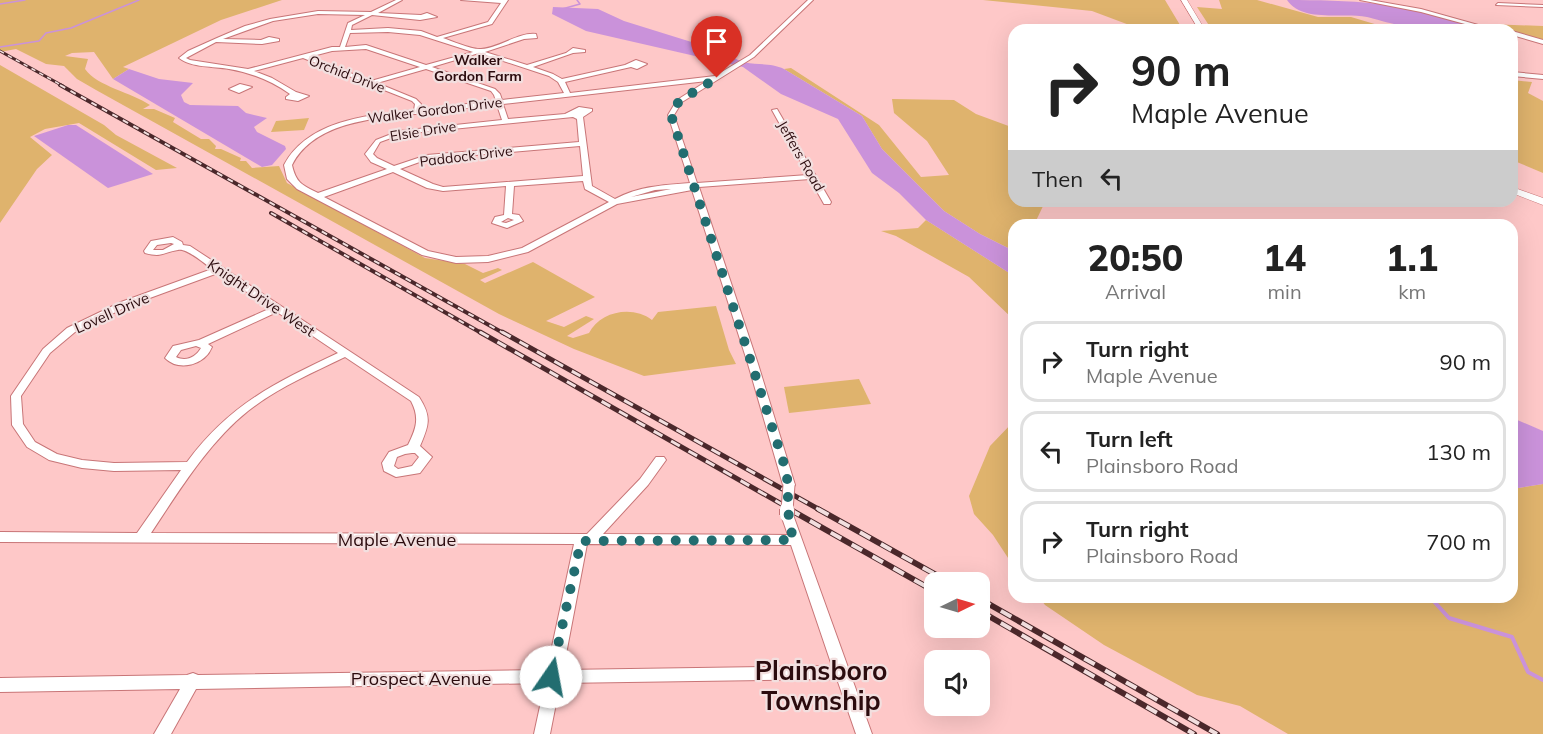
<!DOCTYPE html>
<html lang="en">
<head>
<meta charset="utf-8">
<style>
  :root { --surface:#fff; --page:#f6f6f6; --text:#222; --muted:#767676; --line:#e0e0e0 }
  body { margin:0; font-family:Mulish,sans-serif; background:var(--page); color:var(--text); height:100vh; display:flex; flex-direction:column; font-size:22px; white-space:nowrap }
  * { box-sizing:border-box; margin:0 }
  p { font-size:20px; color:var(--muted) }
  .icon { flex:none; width:33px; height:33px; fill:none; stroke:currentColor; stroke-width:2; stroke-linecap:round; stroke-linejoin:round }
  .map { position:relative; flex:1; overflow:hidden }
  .sheet { position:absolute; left:1008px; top:219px; width:510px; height:384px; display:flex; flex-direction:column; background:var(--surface); border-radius:18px; box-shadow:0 6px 24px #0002 }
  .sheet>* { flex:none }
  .hud { position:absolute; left:1008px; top:24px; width:510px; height:183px; border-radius:18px; box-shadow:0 6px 24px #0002; background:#fff; color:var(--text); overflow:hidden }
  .needle { width:39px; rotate:85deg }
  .buttons { position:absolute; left:924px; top:572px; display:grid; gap:12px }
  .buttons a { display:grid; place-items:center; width:66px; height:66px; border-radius:12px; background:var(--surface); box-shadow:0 6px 24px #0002; font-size:30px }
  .pin { position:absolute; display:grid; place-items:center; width:51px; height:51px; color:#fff; margin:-62px -26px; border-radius:50% 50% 50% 0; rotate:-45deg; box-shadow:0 0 6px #0007 }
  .pin .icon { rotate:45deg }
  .me { position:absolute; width:66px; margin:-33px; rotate:12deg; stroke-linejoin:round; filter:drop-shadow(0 0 4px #0008) }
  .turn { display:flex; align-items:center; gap:21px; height:126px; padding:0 24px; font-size:27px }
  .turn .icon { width:78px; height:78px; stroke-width:2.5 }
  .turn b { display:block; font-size:42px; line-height:51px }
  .then { display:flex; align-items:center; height:57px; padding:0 24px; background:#0003; gap:12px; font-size:22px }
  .eta { display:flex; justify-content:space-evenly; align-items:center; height:102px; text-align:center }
  .eta b { font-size:36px; font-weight:800; line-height:42px }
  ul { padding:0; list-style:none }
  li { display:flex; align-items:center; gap:18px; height:81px; margin:0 12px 9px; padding:0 12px; border:3px solid var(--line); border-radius:18px }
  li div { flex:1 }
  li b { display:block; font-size:22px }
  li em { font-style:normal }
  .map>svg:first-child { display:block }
  .green { fill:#dfb36d }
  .water { fill:#ca92da }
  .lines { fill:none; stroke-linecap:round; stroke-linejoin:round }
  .stream-far1 { stroke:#ca92da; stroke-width:1.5 }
  .stream { stroke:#ca92da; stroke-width:4 }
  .minor-casing { stroke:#c87577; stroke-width:2 }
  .major-casing { stroke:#c87577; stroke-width:1 }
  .minor { fill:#fff; fill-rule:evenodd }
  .major { fill:#fff; fill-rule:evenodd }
  .rail-far3-casing { stroke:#4b282b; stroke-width:3 }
  .rail-far2-casing { stroke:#4b282b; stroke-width:4 }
  .rail-far1-casing { stroke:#4b282b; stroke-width:5 }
  .rail-casing { stroke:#4b282b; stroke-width:6 }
  .rail-far3 { stroke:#f2dfdf; stroke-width:1.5; stroke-dasharray:4.5; stroke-linecap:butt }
  .rail-far2 { stroke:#f2dfdf; stroke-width:2; stroke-dasharray:6; stroke-linecap:butt }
  .rail-far1 { stroke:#f2dfdf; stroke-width:3; stroke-dasharray:10; stroke-linecap:butt }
  .rail { stroke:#f2dfdf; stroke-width:4; stroke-dasharray:12; stroke-linecap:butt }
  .minor-bridge-far1-casing { stroke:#c87577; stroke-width:13; stroke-linecap:butt }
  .minor-bridge-casing { stroke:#c87577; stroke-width:16; stroke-linecap:butt }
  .minor-bridge-far1 { stroke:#fff; stroke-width:11 }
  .minor-bridge { stroke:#fff; stroke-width:14 }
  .route { stroke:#226d70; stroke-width:10; stroke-dasharray:0 18 }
  .labels { text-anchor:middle; stroke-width:4.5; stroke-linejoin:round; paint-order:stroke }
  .far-neighbourhood-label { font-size:14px; font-weight:bold; fill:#2b0b0e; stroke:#f2dfdf }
  .far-street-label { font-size:14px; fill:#2b0b0e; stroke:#f2dfdf }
  .street-label { font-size:15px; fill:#2b0b0e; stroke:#f2dfdf }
  .near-street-label { font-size:18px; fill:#2b0b0e; stroke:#f2dfdf }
  .near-district-label { font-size:26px; font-weight:bold; fill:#2b0b0e; stroke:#f2dfdf }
</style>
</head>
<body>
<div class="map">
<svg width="1543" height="734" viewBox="0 0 1543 734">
  <rect width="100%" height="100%" fill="#fec8c8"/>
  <g class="green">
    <path d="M0 0H282L221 20 123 67 129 69 113 79 94 52 72 53 65 56 88 59 85 69C98 87 131 92 150 105L143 109H154L175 118 173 122 201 139H209L216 146 215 149H221L241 158 240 161H246L252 168 279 166 287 183 425 258 465 264 483 273 498 268 502 270 480 280 485 283 533 262 595 297 546 321 564 327 586 316 594 319 567 336 573 338 589 333C600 311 633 305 652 320L658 312 716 306 729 350 736 364 644 376 574 349 499 314 96 90 77 79 64 66 46 64 16 49 0 52Z"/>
    <path d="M983 0H1165L1183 30H1155L1132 26 1092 11Z"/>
    <path d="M1219 0H1257L1318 17H1351L1388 28 1426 30H1212L1197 7 1222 9Z"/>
    <path d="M1487 24 1543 26V41Z"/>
    <path d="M0 65 104 125 116 135 177 168 156 170 79 123 45 129 30 137 52 155 37 169 0 223Z"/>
    <path d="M791 68 879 125 921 177 949 175 927 141 894 113 892 99 954 100 976 114 1014 128V201L1069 202 1044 204 1034 225H1014V251L980 234 944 211 882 149 862 116 784 69Z"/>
    <path d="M1512 80 1532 82 1528 93 1543 101V173L1512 160Z"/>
    <path d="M309 118 304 130 271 132 276 121Z"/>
    <path d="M926 220 1014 276V320L969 277 896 236 881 231 918 228Z"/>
    <path d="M859 379 871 404 789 413 784 387Z"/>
    <path d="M1014 421V567L993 535 974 514 969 496 990 446Z"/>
    <path d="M1543 484V734H1288L1240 706 1197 695 1104 645 1045 605 1039 597H1370L1376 603 1382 597H1512V489Z"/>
  </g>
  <g class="water">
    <path d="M1287 0C1345 0 1413 2 1467 25 1449 40 1389 23 1367 17 1344 12 1302 23 1287 0Z"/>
    <path d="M553 7 598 9 624 21 730 54C743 69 767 60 784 69L862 116 882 149 944 211 980 234 1014 251V276L926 220 899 193 872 173 838 119 781 94 743 67 586 31 552 14Z"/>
    <path d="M129 69 159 79 193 83 181 95 184 102 190 105 238 106 246 113 267 118 254 127 257 132 285 146 286 149 272 165 262 167 113 79Z"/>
    <path d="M68 125H76L153 174 108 188 34 136Z"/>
    <path d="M1515 419 1543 431V484L1512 489V420Z"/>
  </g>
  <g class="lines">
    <g class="stream-far1">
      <path d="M0 4 25 0"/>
      <path d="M562 9 580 4 577 0"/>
      <path d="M0 47 39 41 46 33 71 28 139 0"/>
    </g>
    <path class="stream" d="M1430 597 1449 618 1512 637 1528 672 1543 680"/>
    <defs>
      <g id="minor">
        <path d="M396 0H402L378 13 421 15 427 13 437 17 420 20 372 15 352 25 351 30 388 28 421 31 437 37 488 22 501 3 461 0H508L492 24 443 38C452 41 472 50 481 49 500 48 518 32 536 34L537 38 524 39 485 52 527 65 566 53 573 48 585 50V52L573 53 533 67 553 74 562 79 625 65 636 60 647 64 637 69 631 67 565 82 570 93 715 76 750 55 808 0H813L754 57 682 102 674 115 697 183 808 175 772 110 777 109 831 202 830 204H824L810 179 699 187 758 364 795 485 793 488H785L783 485 748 364 692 190 617 204 528 252 488 262 456 263 422 255 297 189 287 179 284 165C308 120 368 115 414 110L415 104 412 101 303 58 254 71 272 78 296 92 309 96 298 101 286 99V97L290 94C272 81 252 73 229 69 213 66 192 68 179 58L188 51 217 38 245 26 270 19 318 11 371 12ZM318 14 365 15 348 23 340 47H332L248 69 190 60 186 58 216 42 262 44 279 41V39L269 37 261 40 223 39 273 21ZM388 32 420 35 473 52 426 65 366 45 345 47 350 33ZM366 49 420 67 371 81 309 57 332 51ZM479 53 549 76 558 82 564 93 502 100 500 94 495 89 432 67ZM426 69 491 91 494 95 496 101 420 109 421 104 416 99 377 83ZM707 81 677 100 668 115 690 183C664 185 639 186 615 199L592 186 583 117 592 111V109L579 107 565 114 508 119 503 104ZM497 105 502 120 399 131 376 140 365 154 371 162 387 169 318 193C302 185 296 183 292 165 315 120 379 118 424 113 448 110 473 107 497 105ZM573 117 577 119 579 142 427 155 394 166 377 158 373 154 380 142 402 134ZM580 146 583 176 443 187 433 184 400 169 428 159ZM393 172 427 188 443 191 506 186 504 215 495 217 492 223 507 228 523 221 519 215 512 214 514 186 583 181 585 189 609 202 522 248 488 256 456 257 428 251 324 197ZM671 189 631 197 655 190ZM508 218 514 220 506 223 501 222Z"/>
        <path d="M1360 0H1370L1421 9 1496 30H1487L1421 12Z"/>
        <path d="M1498 3 1543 5V7L1496 5Z"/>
        <path d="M1512 31 1543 40V44L1512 35Z"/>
        <path d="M1512 72 1543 75V79L1512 76Z"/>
        <path d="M240 84 252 87 239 93 229 89Z"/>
        <path d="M173 237 182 242 183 245 190 246 419 397C432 417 429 425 420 446L432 457 420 473 396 477 384 471 382 463 389 452 408 445C416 429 420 418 411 401L345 357C312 373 277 388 248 411 208 443 179 491 151 533L587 534 640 479 656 457H664L666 460 648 485 603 534 788 535 781 515 782 512 787 510 792 512 872 734H856L837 679 560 683 550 734H534L545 683 196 689 171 734H154L180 689 0 692V678L187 675 193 673 198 675 547 670 574 544 0 542V532L137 533 181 470 114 471 82 468 49 460 27 447 12 425 11 396 43 349 67 328 121 302 212 269C205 264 187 248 178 250 163 252 163 258 145 253L144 251 151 241ZM171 243 174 244 163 250H153L157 245ZM218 273 271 308 199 340 173 346 165 358C179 372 205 365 212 347L208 344 277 312 338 353C275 383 230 404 187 462L114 463 82 460 57 454 35 442 23 424 21 396 50 353 75 332 128 306ZM196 346 201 348C196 357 186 362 176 357L181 350ZM412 453H415L419 457 412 466 398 469 394 466 397 457 405 454ZM587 544 791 545 832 666 563 670Z"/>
      </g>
      <g id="major">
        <path d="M1181 0H1187L1205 30H1199Z"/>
        <path d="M1512 187 1543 198V205L1512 193Z"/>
      </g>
    </defs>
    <use href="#minor" class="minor-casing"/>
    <use href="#major" class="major-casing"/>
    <use href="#minor" class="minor"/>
    <use href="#major" class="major"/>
    <defs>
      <path id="rail-far3" d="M0 51 63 86"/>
      <g id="rail-far2">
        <path d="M60 85 505 334"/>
        <path d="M271 213 483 334"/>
      </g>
      <g id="rail-far1">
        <path d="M480 332 792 510"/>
        <path d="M502 332 820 510"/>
      </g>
      <g id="rail">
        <path d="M789 509 934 591"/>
        <path d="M818 509 949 582"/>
        <path d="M980 599 1217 734"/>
        <path d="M980 611 1194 734"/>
      </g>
    </defs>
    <use href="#rail-far3" class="rail-far3-casing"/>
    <use href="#rail-far2" class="rail-far2-casing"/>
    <use href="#rail-far1" class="rail-far1-casing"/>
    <use href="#rail" class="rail-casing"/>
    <use href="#rail-far3" class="rail-far3"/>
    <use href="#rail-far2" class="rail-far2"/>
    <use href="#rail-far1" class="rail-far1"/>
    <use href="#rail" class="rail"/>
    <defs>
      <path id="minor-bridge-far1" d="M787 510 789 485"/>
      <path id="minor-bridge" d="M787 515V509"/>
    </defs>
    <use href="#minor-bridge-far1" class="minor-bridge-far1-casing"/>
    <use href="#minor-bridge" class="minor-bridge-casing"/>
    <use href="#minor-bridge-far1" class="minor-bridge-far1"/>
    <use href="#minor-bridge" class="minor-bridge"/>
  </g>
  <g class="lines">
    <path class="route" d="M551 677 581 541 794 540C785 516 790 494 786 470L671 115 679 101 717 78"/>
  </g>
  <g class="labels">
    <g class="far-neighbourhood-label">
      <text x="478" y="65">Walker<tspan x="478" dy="16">Gordon Farm</tspan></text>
    </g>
    <g class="far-street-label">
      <text transform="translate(347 74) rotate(21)" y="5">Orchid Drive</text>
      <text transform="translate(435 110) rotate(-7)" y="5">Walker Gordon Drive</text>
      <text transform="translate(423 131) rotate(-9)" y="5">Elsie Drive</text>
      <text transform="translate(466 156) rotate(-7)" y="5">Paddock Drive</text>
      <text transform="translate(801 156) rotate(60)" y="5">Jeffers Road</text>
    </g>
    <g class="street-label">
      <text transform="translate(261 298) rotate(34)" y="5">Knight Drive West</text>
      <text transform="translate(112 313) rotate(-24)" y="5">Lovell Drive</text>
    </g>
    <g class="near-street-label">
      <text x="397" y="546">Maple Avenue</text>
      <text x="421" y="685">Prospect Avenue</text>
    </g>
    <g class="near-district-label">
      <text x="821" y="680">Plainsboro<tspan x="821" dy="30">Township</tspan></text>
    </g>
  </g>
</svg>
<div class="buttons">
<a><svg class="needle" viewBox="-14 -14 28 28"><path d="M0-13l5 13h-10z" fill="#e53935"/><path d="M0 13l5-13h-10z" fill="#767676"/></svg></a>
<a><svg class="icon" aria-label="sound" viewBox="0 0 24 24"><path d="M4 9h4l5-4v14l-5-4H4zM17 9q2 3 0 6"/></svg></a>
</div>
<div class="pin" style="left:717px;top:78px;background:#d93025"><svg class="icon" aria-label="arrive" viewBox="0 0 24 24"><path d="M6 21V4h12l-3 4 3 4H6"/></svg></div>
<svg class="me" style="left:551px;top:677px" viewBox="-20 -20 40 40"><circle r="19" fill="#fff"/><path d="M0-13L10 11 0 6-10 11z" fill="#226d70"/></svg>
<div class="hud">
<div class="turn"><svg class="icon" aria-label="right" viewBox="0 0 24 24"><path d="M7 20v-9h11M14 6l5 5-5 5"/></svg><div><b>90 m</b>Maple Avenue</div></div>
<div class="then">Then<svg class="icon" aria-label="left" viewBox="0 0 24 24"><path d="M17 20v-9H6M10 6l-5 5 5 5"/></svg></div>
</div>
<section class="sheet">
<div class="eta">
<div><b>20:50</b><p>Arrival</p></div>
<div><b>14</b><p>min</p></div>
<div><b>1.1</b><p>km</p></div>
</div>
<ul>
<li><svg class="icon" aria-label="right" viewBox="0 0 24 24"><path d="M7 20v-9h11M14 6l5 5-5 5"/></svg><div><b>Turn right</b><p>Maple Avenue</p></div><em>90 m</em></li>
<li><svg class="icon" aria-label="left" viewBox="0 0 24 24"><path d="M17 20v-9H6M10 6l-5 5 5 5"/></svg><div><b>Turn left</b><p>Plainsboro Road</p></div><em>130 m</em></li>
<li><svg class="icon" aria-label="right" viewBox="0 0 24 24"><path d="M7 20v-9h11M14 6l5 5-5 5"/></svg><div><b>Turn right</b><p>Plainsboro Road</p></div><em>700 m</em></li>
</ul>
</section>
</div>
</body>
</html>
